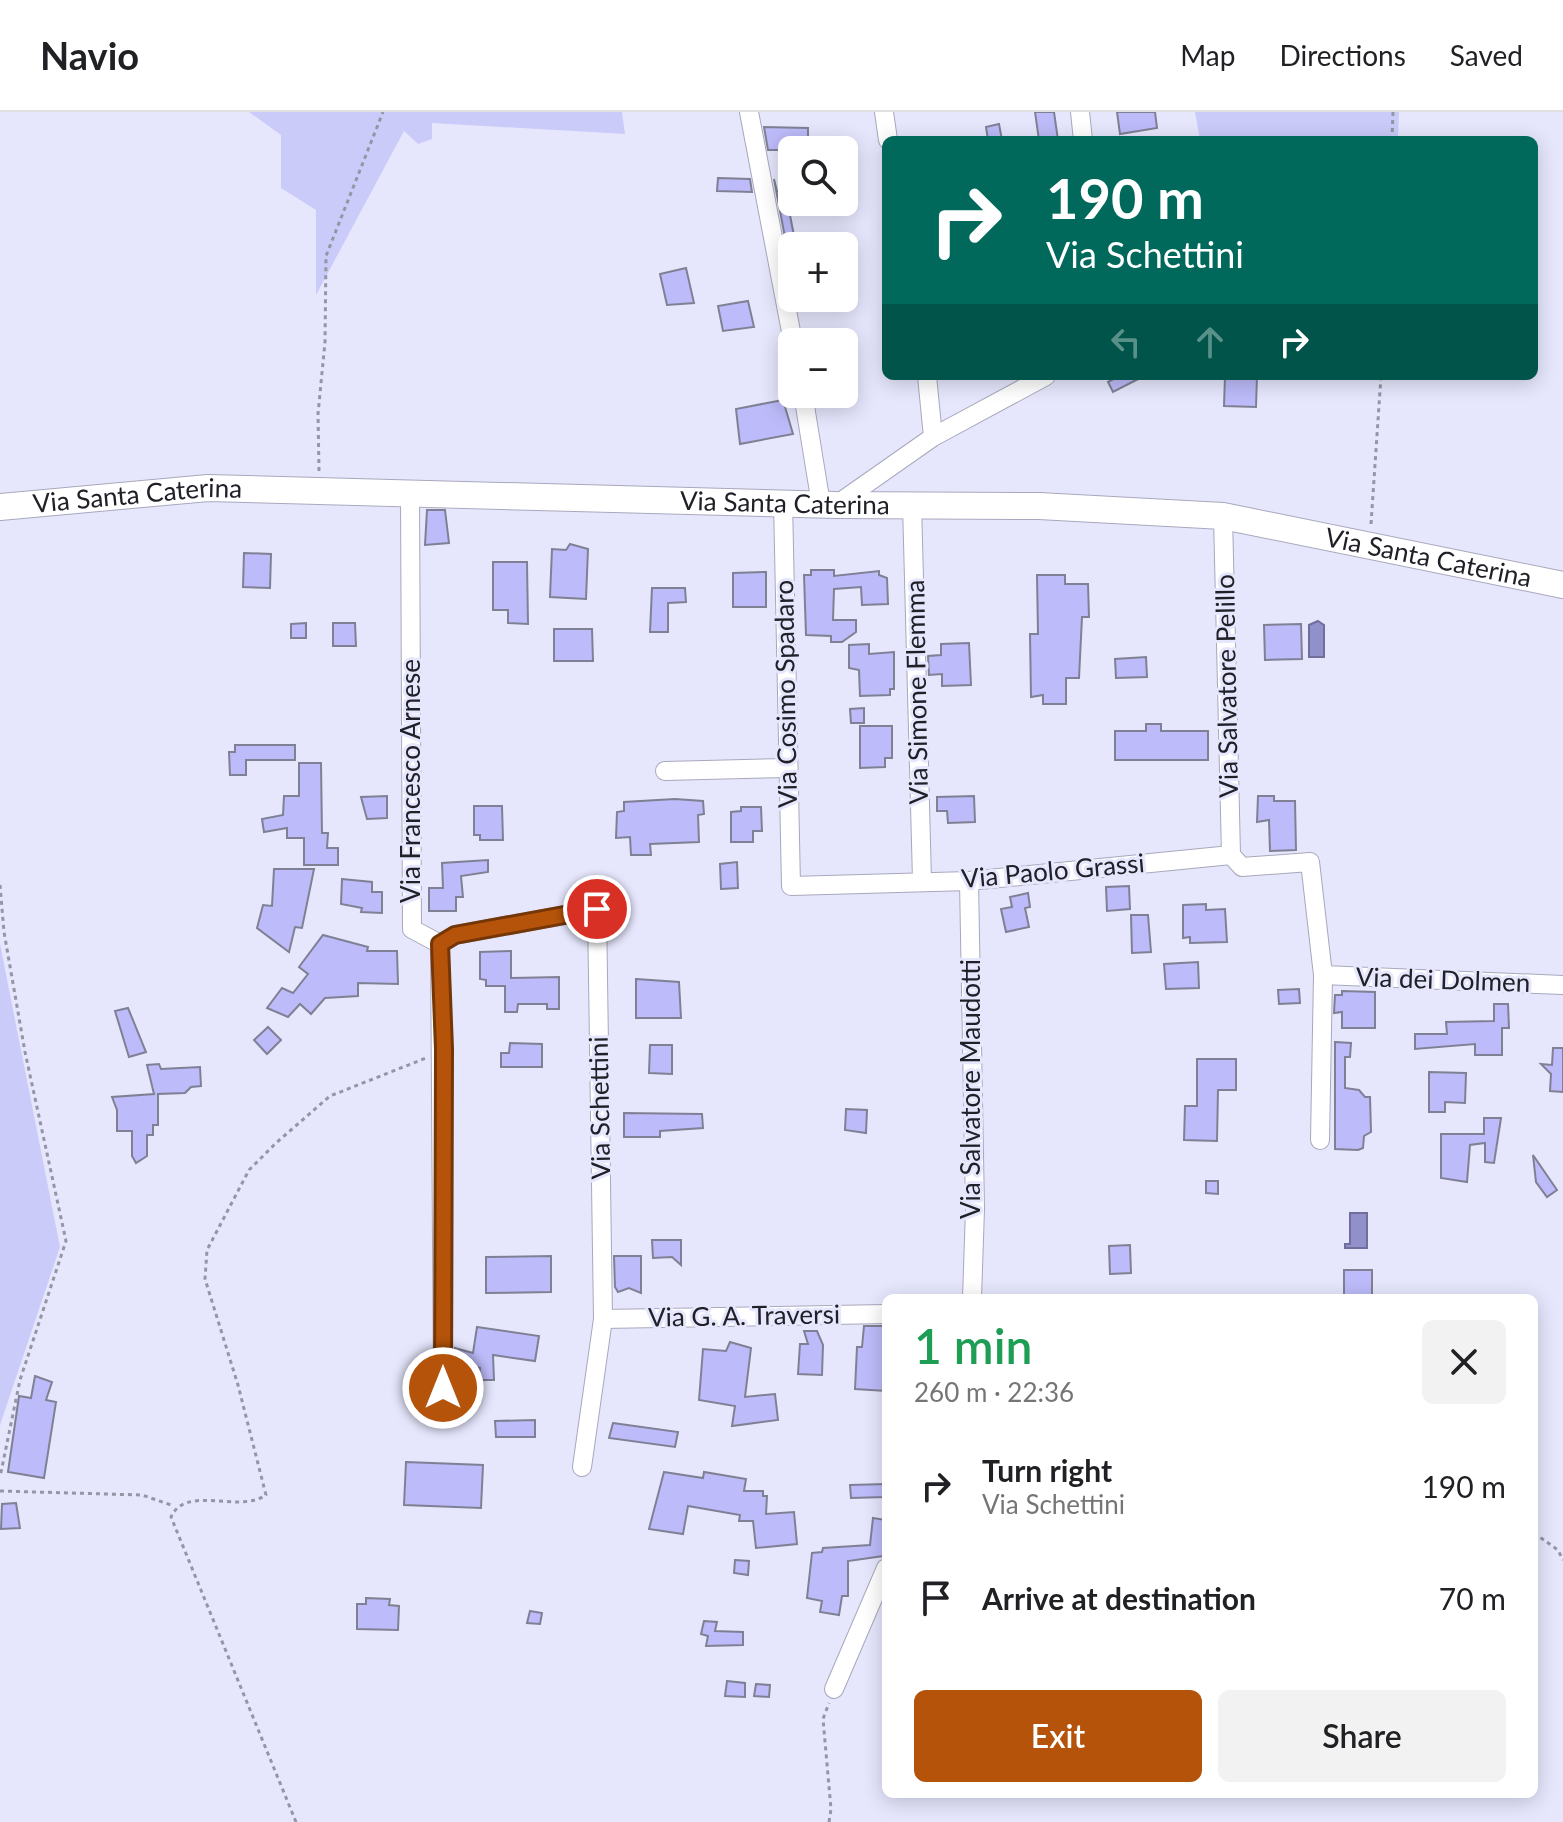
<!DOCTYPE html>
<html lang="en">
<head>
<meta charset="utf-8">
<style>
  :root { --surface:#fff; --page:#f2f2f2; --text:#202124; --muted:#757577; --line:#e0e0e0; --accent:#b45309 }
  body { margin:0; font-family:Lato,sans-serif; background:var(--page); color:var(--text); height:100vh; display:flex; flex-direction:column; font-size:30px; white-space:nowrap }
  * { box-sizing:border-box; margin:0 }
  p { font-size:26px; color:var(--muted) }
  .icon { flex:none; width:44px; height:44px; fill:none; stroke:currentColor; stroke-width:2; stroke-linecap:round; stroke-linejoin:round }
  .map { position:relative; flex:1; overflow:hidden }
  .panel { position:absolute; left:882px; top:1182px; width:656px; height:504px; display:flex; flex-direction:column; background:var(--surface); border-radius:12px; box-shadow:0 4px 20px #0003 }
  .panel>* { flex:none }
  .top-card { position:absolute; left:882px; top:24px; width:656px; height:244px; border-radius:12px; box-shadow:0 4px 20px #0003; background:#00695c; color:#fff; overflow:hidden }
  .controls { position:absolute; left:778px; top:24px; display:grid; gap:16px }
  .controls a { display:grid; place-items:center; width:80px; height:80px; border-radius:12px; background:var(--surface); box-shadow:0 4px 20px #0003; font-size:40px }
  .pin { position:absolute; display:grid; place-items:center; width:68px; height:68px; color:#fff; margin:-34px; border:4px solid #fff; border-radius:50%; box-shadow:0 2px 8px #0007 }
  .me { position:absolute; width:88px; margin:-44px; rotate:0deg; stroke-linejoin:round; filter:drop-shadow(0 0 6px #0008) }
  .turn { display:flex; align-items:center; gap:28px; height:168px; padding:0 32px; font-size:36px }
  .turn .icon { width:104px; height:104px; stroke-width:2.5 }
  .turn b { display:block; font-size:56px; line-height:68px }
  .lanes { display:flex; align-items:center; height:76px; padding:0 32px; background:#0003; justify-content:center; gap:40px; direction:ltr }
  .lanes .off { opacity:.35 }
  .round { display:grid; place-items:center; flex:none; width:84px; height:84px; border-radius:12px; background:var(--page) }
  .overview { display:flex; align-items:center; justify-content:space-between; height:136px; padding:0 32px }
  h1 { font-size:48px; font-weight:600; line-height:60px; color:#1e9e55 }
  .cta { display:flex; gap:16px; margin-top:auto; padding:16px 32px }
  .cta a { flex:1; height:92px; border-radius:12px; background:var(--accent); color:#fff; font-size:32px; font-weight:600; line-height:92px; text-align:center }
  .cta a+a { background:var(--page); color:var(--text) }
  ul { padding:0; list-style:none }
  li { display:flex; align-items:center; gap:24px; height:112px; padding:0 32px }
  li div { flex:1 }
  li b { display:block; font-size:30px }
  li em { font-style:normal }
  header { display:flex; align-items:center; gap:48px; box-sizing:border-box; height:112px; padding:0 40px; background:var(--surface); border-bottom:2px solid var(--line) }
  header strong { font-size:38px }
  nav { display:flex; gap:44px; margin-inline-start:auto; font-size:28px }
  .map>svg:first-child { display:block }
  .green { fill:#cbcbfa }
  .water { fill:#9290cb; stroke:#706e9a; stroke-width:2 }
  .building { fill:#bdbbf9; stroke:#808095; stroke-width:2 }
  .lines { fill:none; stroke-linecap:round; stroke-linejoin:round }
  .street-casing { stroke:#a8a8bd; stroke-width:20 }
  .secondary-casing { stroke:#a8a8bd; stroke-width:28 }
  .path { stroke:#9495a5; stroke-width:3; stroke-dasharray:4 4; stroke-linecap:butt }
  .street { stroke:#fff; stroke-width:18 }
  .secondary { stroke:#fff; stroke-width:26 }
  .route-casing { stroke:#753606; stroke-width:20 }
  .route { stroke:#b45309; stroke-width:14 }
  .labels { text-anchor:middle; stroke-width:6; stroke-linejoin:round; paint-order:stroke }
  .street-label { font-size:26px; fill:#202028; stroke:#e6e7fd }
</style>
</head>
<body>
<header>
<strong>Navio</strong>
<nav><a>Map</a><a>Directions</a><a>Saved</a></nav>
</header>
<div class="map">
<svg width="1563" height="1710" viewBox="0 0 1563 1710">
  <rect width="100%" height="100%" fill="#e6e7fd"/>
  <g class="green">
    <path d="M249 0H622L625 22 432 11V27L418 32 404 19 316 183V98L281 76V23Z"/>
    <path d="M1195 0H1399L1398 28H1200Z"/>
    <path d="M0 832 60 1135 0 1313Z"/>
  </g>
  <g class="water">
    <path d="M1318 509 1324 513V545H1309V513Z"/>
    <path d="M1350 1101H1367V1136H1345V1132H1350Z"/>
  </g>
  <g class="building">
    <path d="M1035 0H1054L1058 28H1039Z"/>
    <path d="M1117 0H1155L1157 16 1120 22Z"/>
    <path d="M999 12 1002 28H988L986 15Z"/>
    <path d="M764 15 808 16V38H768Z"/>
    <path d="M718 66 750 67 752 80 717 79Z"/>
    <path d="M774 67 777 79 792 81V98H789L796 134 787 136Z"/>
    <path d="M686 156 694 191 667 193 660 162Z"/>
    <path d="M748 189 754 215 723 219 718 194Z"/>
    <path d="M1119 264H1144L1113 280 1108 270Z"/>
    <path d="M1225 264H1257L1256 295 1224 294Z"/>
    <path d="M783 288 793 322 740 332 736 297Z"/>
    <path d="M427 398H445L449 431 425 433Z"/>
    <path d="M570 432 588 437 586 487 550 485 552 437 566 438Z"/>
    <path d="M244 441 271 442 270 476 243 475Z"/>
    <path d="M493 450H527L528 512 508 511V498H493Z"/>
    <path d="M811 458H834V464L879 459V463L887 466 888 492 862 493 861 475 834 477 833 508H856V520L842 530H831V524L806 523 804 463H811Z"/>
    <path d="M766 460V495H733V461Z"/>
    <path d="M1037 463H1065V472H1088L1089 505H1082L1079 566H1066V592H1043V583L1031 585 1030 522H1038Z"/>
    <path d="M652 476H685L686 490 668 491V520H650Z"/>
    <path d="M306 511V526H291V512Z"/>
    <path d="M333 511H355L356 534H333Z"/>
    <path d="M1301 512 1302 547 1265 548 1264 513Z"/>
    <path d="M554 517H592L593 549H554Z"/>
    <path d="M969 531 971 573 942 574V562L929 563 928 544 941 543V532Z"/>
    <path d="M869 532V542L894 540V577H890V583L860 584 859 558 849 556V533Z"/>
    <path d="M1146 545 1147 565 1116 566 1115 547Z"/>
    <path d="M864 596V611H851L850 597Z"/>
    <path d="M1146 612H1161V619H1208V648H1115V619H1146Z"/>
    <path d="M860 614H892V646H885V655L860 656Z"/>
    <path d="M235 633H295V648H246V663H230L229 640H235Z"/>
    <path d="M299 651H321L322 721H328L327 736H338V753H304V726H287V716L264 720 262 707 283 703 284 684H299Z"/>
    <path d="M387 684V706L367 707 361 685Z"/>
    <path d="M974 684 975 710 948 711 947 699H937V685Z"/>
    <path d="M1258 684H1274V689H1295L1296 738 1270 739 1269 708 1257 710Z"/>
    <path d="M675 687 703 689 704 702 698 703 699 730 650 732 651 743H631L630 725 616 726 617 700 624 699V690Z"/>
    <path d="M474 694H502L503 728H480V723H474Z"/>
    <path d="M741 695H761L762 719H753V730H731V700L741 699Z"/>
    <path d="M488 748V760L461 764 463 785H456V799H429V776H443L442 751Z"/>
    <path d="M737 750 738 776 721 777 720 752Z"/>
    <path d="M274 757H314L302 816 295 815 289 840 257 816 263 793 272 794Z"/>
    <path d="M342 767 372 770V780H382V801L361 800 362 796 341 792Z"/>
    <path d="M1129 774 1130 797 1107 799 1106 775Z"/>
    <path d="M1028 781 1030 795 1025 796 1029 815 1006 820 1001 797 1012 795 1010 785Z"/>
    <path d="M1206 792V798L1225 797 1227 830 1190 831V825L1183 826V793Z"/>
    <path d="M1131 803H1148L1151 840 1132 841Z"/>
    <path d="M323 823 368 835 367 839H397L398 872 358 871V884L325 886 311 902 300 892 288 905 267 896 282 876 293 881 308 862 299 855Z"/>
    <path d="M511 839V866L559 865V897H547V892H518L517 900H505V874H486V868L480 867V840Z"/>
    <path d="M1198 850 1199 876 1166 877 1164 852Z"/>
    <path d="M636 867 679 870 681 906H636Z"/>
    <path d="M1299 877 1300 891 1279 892 1278 878Z"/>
    <path d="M1342 879 1375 880V916H1342V900L1334 901 1335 883H1342Z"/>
    <path d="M1494 892H1508L1509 916H1502V943H1475V932L1415 937V922H1447L1446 910 1494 909Z"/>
    <path d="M128 896 146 940 129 945 115 899Z"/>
    <path d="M268 915 281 928 267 942 254 928Z"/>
    <path d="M1335 930 1351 931 1350 945H1345V976L1359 978 1365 985H1370L1371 1020 1364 1024 1363 1036 1358 1038 1335 1037Z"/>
    <path d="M510 931 542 932V955H501V941H509Z"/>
    <path d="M650 933H672V962L649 961Z"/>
    <path d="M1553 936H1563V980L1550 979 1551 962 1541 952 1552 953Z"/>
    <path d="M1197 947H1236V978H1218L1217 1029 1184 1028 1185 994H1197Z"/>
    <path d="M159 952 161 957 200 955 201 974 191 975 185 981 158 982V1013H153V1023H147V1044L136 1051 132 1044V1019H117V998L112 985 154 982 147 953Z"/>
    <path d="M1429 960 1466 961 1465 991 1445 990V1000H1429Z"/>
    <path d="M846 997 867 998 866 1021 845 1018Z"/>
    <path d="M624 1001 702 1002 703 1016 660 1019V1025H624Z"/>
    <path d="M1484 1006H1501L1494 1051 1485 1050V1031L1470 1033 1467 1070 1441 1066V1022H1484Z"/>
    <path d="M1533 1043 1557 1078 1547 1085 1536 1070Z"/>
    <path d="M1206 1069H1218V1082L1206 1081Z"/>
    <path d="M652 1128H681V1153L672 1145 653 1146Z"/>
    <path d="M1130 1133 1131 1161 1110 1162 1109 1134Z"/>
    <path d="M551 1144V1180L486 1181V1145Z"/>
    <path d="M614 1144H641V1181L629 1176 618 1180 615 1175Z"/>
    <rect x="1344" y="1158" width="28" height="28"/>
    <path d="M864 1214H886V1279L855 1277 857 1235H862Z"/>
    <path d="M477 1215 539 1224 535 1249 493 1243 494 1268H479L480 1256 455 1248V1236L473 1241Z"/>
    <path d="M804 1219H817L823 1233 822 1263 798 1262 800 1232H808Z"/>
    <path d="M730 1230 751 1236 745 1285 775 1282 778 1308 732 1314 735 1294 699 1288 703 1237 726 1239Z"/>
    <path d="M35 1264 52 1270 46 1288 56 1290 44 1366 8 1360 19 1284 31 1286Z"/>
    <path d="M535 1308V1325H496L495 1309Z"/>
    <path d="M613 1311 678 1320 675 1335 609 1326Z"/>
    <path d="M406 1350 483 1353 481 1396 404 1393Z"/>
    <path d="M664 1360 703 1366 704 1360 746 1367 744 1379H763V1384H767L766 1402 794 1400 797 1432 756 1436 753 1409H739L740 1403 688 1394 683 1422 649 1417Z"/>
    <path d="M886 1372V1385L851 1386 850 1373Z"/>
    <path d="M16 1391 20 1416 1 1417 2 1392Z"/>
    <path d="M873 1406 886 1408 883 1444 848 1449V1484H842L839 1503 820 1500 822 1489 807 1486 812 1441 822 1440 823 1436 870 1433Z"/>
    <path d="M735 1448 749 1449 748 1463 734 1461Z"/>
    <path d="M366 1486 390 1487 389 1493 399 1494 398 1518 357 1517V1492H366Z"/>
    <path d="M530 1499 542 1501 540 1512 527 1511Z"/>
    <path d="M704 1509 717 1510 715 1519 743 1520V1533L706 1534 708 1524 701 1522Z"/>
    <path d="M727 1569 745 1571V1585L725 1584Z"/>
    <path d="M756 1572 770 1573 769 1585 754 1584Z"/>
  </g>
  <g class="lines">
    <defs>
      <g id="street">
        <path d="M749 0 793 230"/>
        <path d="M884 0 888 28"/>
        <path d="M1080 0 1083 28"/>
        <path d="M927 264 933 325"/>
        <path d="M803 282 821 392"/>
        <path d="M410 381 412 817 440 832 443 1276"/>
        <path d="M783 389 791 774 969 769 1231 743 1242 755 1310 750 1323 863 1320 1028"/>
        <path d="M912 392 922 768"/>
        <path d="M836 393 933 325 1046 264"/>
        <path d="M1223 404 1231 743"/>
        <path d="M665 659 787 656"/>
        <path d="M969 769 975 1097 972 1186"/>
        <path d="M440 832 455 823 597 797 603 1207 582 1355"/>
        <path d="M1323 863 1563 873"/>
        <path d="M603 1207 886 1202"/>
        <path d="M834 1577 886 1456"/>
      </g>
      <g id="secondary">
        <path id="s1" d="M0 395 208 376 836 393 1039 394 1223 404 1563 473"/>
      </g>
    </defs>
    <use href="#street" class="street-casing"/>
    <use href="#secondary" class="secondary-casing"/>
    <g class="path">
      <path d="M1392 28 1393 0"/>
      <path d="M319 359 318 302 325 230 326 144 383 0"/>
      <path d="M1371 412 1381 264"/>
      <path d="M0 773 4 820 25 940 66 1129 20 1268 0 1365"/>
      <path d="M0 1379 142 1383 174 1394"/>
      <path d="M1534 1421 1558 1438 1563 1448"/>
      <path d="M296 1710 171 1405C186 1372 238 1402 266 1383L238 1273 205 1167 207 1138 249 1058 276 1031 330 984 426 946"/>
      <path d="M829 1710 831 1697 823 1607 829 1591"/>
    </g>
    <use href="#street" class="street"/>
    <use href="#secondary" class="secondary"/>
  </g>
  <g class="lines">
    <defs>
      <path id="route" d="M443 1276 444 937 440 832 455 823 597 797"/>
    </defs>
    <use href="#route" class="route-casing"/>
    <use href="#route" class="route"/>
  </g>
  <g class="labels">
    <g class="street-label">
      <text dy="9" stroke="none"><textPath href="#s1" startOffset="138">Via Santa Caterina</textPath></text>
      <text dy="9" stroke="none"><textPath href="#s1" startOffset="786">Via Santa Caterina</textPath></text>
      <text dy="9" stroke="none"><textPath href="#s1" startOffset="1434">Via Santa Caterina</textPath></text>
      <text transform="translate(1227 574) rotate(-91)" y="9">Via Salvatore Pelillo</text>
      <text transform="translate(917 580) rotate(-91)" y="9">Via Simone Flemma</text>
      <text transform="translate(786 582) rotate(-91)" y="9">Via Cosimo Spadaro</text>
      <text transform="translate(411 669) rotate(-90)" y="9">Via Francesco Arnese</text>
      <text transform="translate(1053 759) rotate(-5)" y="9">Via Paolo Grassi</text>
      <text transform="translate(1443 868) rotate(2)" y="9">Via dei Dolmen</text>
      <text transform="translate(971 977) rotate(-90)" y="9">Via Salvatore Maudotti</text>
      <text transform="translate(600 996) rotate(-91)" y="9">Via Schettini</text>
      <text transform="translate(744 1204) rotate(-1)" y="9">Via G. A. Traversi</text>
    </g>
  </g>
</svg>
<div class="controls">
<a><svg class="icon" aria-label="search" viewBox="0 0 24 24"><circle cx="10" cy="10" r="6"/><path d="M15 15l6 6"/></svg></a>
<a>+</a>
<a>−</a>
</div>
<div class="pin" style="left:597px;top:797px;background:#d93025"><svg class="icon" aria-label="arrive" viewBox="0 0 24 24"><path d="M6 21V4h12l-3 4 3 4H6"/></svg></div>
<svg class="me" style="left:443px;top:1276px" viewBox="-20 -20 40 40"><circle r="17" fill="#b45309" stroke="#fff" stroke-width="3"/><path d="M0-11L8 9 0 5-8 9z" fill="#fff"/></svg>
<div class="top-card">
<div class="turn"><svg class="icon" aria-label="right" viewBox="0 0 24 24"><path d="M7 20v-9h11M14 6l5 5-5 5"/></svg><div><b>190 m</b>Via Schettini</div></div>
<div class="lanes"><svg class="icon off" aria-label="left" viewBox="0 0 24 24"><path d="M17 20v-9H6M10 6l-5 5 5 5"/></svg><svg class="icon off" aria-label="ahead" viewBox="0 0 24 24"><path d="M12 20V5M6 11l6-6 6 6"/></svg><svg class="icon" aria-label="right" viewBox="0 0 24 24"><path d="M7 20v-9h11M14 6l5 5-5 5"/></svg></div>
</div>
<section class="panel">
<div class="overview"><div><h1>1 min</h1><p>260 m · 22:36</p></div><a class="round"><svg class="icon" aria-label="close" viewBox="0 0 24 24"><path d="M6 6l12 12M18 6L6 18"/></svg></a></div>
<ul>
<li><svg class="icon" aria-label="right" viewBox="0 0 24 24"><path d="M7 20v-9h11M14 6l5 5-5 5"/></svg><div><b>Turn right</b><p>Via Schettini</p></div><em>190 m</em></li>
<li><svg class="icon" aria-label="arrive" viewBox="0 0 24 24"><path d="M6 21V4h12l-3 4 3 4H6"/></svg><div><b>Arrive at destination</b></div><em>70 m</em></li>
</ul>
<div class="cta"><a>Exit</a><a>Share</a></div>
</section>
</div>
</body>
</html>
